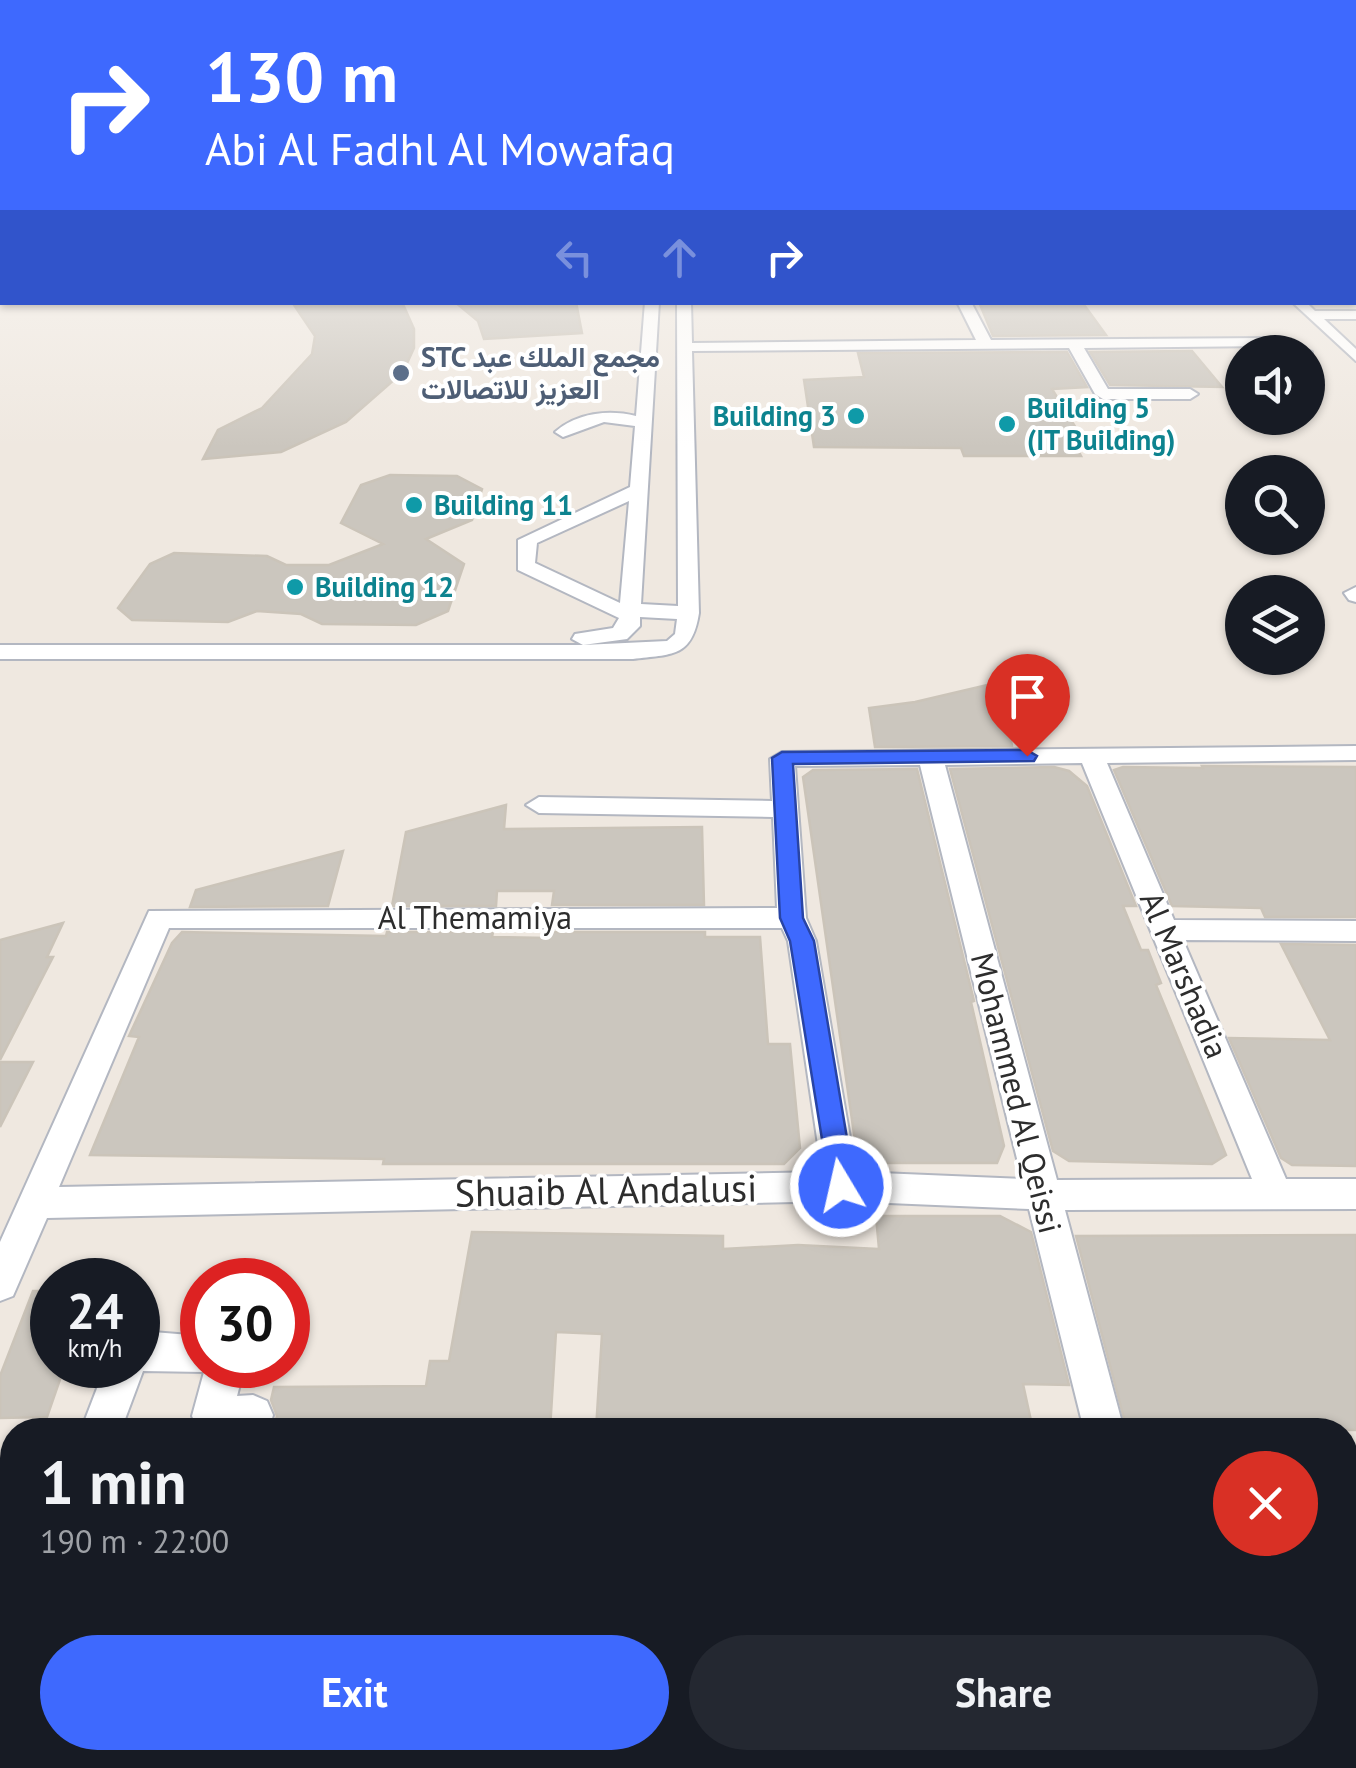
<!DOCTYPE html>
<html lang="en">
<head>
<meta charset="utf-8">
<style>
  :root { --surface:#171b24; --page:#242831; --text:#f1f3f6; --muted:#9ea1a6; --accent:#3e69fe }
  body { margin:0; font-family:"PT Sans",Vazirmatn,sans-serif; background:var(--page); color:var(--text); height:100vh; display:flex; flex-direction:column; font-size:38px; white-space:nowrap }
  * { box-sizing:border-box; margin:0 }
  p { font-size:32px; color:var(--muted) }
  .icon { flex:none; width:55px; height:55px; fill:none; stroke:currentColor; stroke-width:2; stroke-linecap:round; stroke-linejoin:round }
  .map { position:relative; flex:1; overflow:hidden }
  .panel { position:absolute; left:0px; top:1418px; width:1358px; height:352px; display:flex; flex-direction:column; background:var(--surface); border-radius:40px 40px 0 0; box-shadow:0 2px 8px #0004 }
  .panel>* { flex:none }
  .hud { position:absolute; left:0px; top:0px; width:1358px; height:305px; box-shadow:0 2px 8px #0004; background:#3e69fe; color:#fff; overflow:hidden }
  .buttons { position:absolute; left:1225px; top:335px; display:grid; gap:20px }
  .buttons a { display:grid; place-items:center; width:100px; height:100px; border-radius:50%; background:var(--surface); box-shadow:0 2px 8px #0004; font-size:50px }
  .speed { position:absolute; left:30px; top:1258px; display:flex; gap:20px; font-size:50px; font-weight:700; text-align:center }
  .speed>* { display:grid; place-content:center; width:130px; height:130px; border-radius:50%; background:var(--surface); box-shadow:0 2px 8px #0004; line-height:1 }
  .speed small { font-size:25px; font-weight:400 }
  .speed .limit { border:15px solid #d22; background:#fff; color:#111 }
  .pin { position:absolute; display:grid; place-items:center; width:85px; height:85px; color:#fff; margin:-102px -42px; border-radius:50% 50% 50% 0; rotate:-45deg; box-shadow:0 0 10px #0007 }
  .pin .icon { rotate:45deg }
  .me { position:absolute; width:110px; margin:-55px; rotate:351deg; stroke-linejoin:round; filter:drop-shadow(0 0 8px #0008) }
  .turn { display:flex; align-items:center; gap:35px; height:210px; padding:0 40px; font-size:45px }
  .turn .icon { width:130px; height:130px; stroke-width:2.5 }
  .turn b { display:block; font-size:70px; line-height:85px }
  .lanes { display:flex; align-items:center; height:95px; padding:0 40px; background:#0003; justify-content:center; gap:50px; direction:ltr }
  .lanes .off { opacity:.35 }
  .round { display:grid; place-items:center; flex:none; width:105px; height:105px; border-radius:52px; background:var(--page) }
  .head { display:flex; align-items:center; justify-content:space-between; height:170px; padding:0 40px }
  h1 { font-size:60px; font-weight:600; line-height:75px }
  .cta { display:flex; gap:20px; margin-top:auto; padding:20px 40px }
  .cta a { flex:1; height:115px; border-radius:60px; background:var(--accent); color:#fff; font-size:40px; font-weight:600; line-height:115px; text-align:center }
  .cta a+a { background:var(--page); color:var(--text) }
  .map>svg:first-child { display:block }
  .building { fill:#cbc6be; stroke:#cbc4b9; stroke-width:2.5 }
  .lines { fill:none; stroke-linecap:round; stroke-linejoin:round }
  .minor-casing { stroke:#b3b7c1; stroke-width:4 }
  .minor { fill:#fff; fill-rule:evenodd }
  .route { fill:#3e69fe; stroke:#2844a5; stroke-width:2.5 }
  .service-dot { fill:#5c6f8a; stroke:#fff; stroke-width:4 }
  .culture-dot { fill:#0f9aa8; stroke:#fff; stroke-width:4 }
  .labels { text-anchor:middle; stroke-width:8; stroke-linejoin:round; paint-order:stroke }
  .far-service-label { font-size:28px; font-weight:bold; fill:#4e5e75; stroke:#fff; text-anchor:start }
  .far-culture-label { font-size:28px; font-weight:bold; fill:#0d838f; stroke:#fff; text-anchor:start }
  .street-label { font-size:32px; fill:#2d2d2d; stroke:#fff }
  .near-street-label { font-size:38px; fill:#2d2d2d; stroke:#fff }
</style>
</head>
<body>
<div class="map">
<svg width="1356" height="1768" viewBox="0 0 1356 1768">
  <rect width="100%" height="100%" fill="#efe8e0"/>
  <g class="building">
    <path d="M292 302H402L414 329V348L403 372 346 422 281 452 203 459 218 430 262 408 312 354 315 336Z"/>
    <path d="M455 302H576L582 333 484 339 478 321Z"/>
    <path d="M979 302H1082L1106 335 993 336Z"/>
    <path d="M1192 351 1222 387 1110 385 1090 352Z"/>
    <path d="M1067 352 1087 387 1052 389 1076 428 1068 431 1081 456H964L961 448 814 447 804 380 864 377 858 353Z"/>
    <path d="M390 475 457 476 482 489 472 520 426 539 464 564 448 611 416 625 322 624 301 614 257 611 228 622 132 620 118 608 150 564 174 553 267 556 286 565H329L383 544 341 523 361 485Z"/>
    <path d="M1000 682 1012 746 875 747 869 708 915 702Z"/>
    <path d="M1202 766 1356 767V917H1265L1261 908 1172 906 1114 770 1123 767 1203 768Z"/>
    <path d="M1054 767 1069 771 1087 786 1136 906H1123L1141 950H1148L1161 983 1156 985 1226 1155 1212 1164 1069 1161 1053 1151 950 769Z"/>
    <path d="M917 769 974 1001 971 1002 1004 1146 997 1163H869L857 1155 803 777 813 770Z"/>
    <path d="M506 805 504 829 702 827 704 905H552L554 891H497L496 906H392L406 832Z"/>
    <path d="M343 851 328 906 190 907 196 890Z"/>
    <path d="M63 923 47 957H53L0 1060V940Z"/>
    <path d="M182 932 386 936 387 932H493L492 937 548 938 549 932H705V937H760L768 1044H790L800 1148 784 1164H383L384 1159 90 1155 139 1037 129 1036 172 943Z"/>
    <path d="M1281 944 1356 945V1166L1292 1165 1281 1158 1229 1038 1330 1040Z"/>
    <path d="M0 1062H33L0 1127Z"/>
    <path d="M876 1216H1000L1031 1232 1069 1385 1023 1384 1033 1430H596L602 1334 556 1332 550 1430H273L277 1416 271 1400 274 1387 426 1386 430 1361H449L472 1232 723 1236V1249L798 1245 879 1249Z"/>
    <path d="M1356 1235V1430H1127L1076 1236Z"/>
    <path d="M33 1291H52V1365H65L47 1417 0 1418V1376Z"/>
  </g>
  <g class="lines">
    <defs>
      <g id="minor">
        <rect x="1355" y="222" width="1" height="8"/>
        <rect x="1355" y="264" width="1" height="8"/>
        <path d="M645 302H659L641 604 678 606 677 302H691L692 343 976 340 957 302H971L991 340 1269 338 1312 352 1308 356V352L1268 346 1084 348 1108 389H1190L1198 394 1190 399H1103L1095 394 1069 348 692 351 699 613C692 658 672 654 633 659H0V645H583L572 639 575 634 613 628 619 618 518 570V540L630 487 635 426 604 422 563 437 555 432C577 413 608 409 636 416ZM629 501 620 603 535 563 537 543ZM640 617 677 619 675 634 667 641 583 645 627 639 640 626Z"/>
        <path d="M1292 302H1306L1315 311H1356V319H1324L1356 349V361Z"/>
        <path d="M1356 587V602L1349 600 1344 593Z"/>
        <path d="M1356 746V760L1107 763 1174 920 1356 921V941L1183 940 1286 1179H1356V1209L1065 1210 1124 1430H1084L1029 1209 841 1201 47 1218 13 1296 0 1301V1242L149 911 777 908 773 817 539 813 526 805 539 797 772 801 770 759 782 752ZM1082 763 1252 1179 1057 1180 945 765ZM920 765 1022 1179 856 1172 816 941 806 918 795 766ZM169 928H782L788 941 822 1172 59 1187Z"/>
        <path d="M153 1332 202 1336V1365H245L237 1396 253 1395 267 1401 273 1415 269 1430H198L192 1416 204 1372 143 1371 121 1430H81L106 1365H138V1336Z"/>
        <rect x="1345" y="1512" width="11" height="44"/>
        <path d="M12 1606V1691H0V1611Z"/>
        <rect x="1345" y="1654" width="11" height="46"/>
      </g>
    </defs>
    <use href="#minor" class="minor-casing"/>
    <use href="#minor" class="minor"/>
  </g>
  <linearGradient id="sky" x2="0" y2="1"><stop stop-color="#79c1ec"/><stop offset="0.45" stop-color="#f8f5f1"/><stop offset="1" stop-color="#f8f5f1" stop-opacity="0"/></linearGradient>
  <rect width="1356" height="447" fill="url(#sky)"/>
  <path class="route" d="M1027 750 1037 756 1034 761 793 764 803 918 814 941 855 1186 851 1195 841 1198 831 1195 790 941 780 918 772 758 782 752Z"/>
  <circle class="service-dot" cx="401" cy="373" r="10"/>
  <g class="culture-dot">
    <circle cx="856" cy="416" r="10"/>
    <circle cx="1007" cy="424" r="10"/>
    <circle cx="414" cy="505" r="10"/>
    <circle cx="295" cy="587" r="10"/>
  </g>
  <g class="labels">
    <g class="far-service-label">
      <text x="421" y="367">STC مجمع الملك عبد<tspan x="421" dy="32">العزيز للاتصالات</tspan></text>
    </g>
    <g class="far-culture-label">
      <text x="1027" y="418">Building 5<tspan x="1027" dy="32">(IT Building)</tspan></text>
      <text x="836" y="426" text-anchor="end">Building 3</text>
      <text x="434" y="515">Building 11</text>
      <text x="315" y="597">Building 12</text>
    </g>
    <g class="street-label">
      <text x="475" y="929">Al Themamiya</text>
      <text transform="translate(1184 975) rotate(67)" y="11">Al Marshadia</text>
      <text transform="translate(1016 1093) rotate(76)" y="11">Mohammed Al Qeissi</text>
    </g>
    <g class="near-street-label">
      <text transform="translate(606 1191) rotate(-1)" y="13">Shuaib Al Andalusi</text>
    </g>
  </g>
</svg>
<div class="buttons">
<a><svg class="icon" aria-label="sound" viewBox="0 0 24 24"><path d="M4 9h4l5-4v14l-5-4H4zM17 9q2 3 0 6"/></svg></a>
<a><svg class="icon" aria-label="search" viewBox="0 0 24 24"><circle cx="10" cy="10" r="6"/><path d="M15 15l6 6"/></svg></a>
<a><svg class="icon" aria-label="layers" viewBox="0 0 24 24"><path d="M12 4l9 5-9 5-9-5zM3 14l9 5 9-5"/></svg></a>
</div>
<div class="speed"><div>24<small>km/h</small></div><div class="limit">30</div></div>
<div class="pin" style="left:1027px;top:756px;background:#d93025"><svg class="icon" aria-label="arrive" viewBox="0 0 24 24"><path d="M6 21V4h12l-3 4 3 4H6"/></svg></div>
<svg class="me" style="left:841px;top:1186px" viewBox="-20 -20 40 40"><circle r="17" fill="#3e69fe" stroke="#fff" stroke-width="3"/><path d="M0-11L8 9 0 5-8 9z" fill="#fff"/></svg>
<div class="hud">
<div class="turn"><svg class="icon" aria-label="right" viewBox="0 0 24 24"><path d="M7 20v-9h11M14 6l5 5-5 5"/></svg><div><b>130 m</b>Abi Al Fadhl Al Mowafaq</div></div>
<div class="lanes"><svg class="icon off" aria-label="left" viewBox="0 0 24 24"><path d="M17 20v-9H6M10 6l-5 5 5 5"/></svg><svg class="icon off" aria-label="ahead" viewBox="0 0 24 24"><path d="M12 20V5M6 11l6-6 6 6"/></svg><svg class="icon" aria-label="right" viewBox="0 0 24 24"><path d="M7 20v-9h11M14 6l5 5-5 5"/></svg></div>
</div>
<section class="panel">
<div class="head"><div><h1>1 min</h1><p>190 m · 22:00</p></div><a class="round" style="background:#d93025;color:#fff"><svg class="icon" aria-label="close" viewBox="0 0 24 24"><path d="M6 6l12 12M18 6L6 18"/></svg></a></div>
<div class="cta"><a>Exit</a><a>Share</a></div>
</section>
</div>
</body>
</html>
